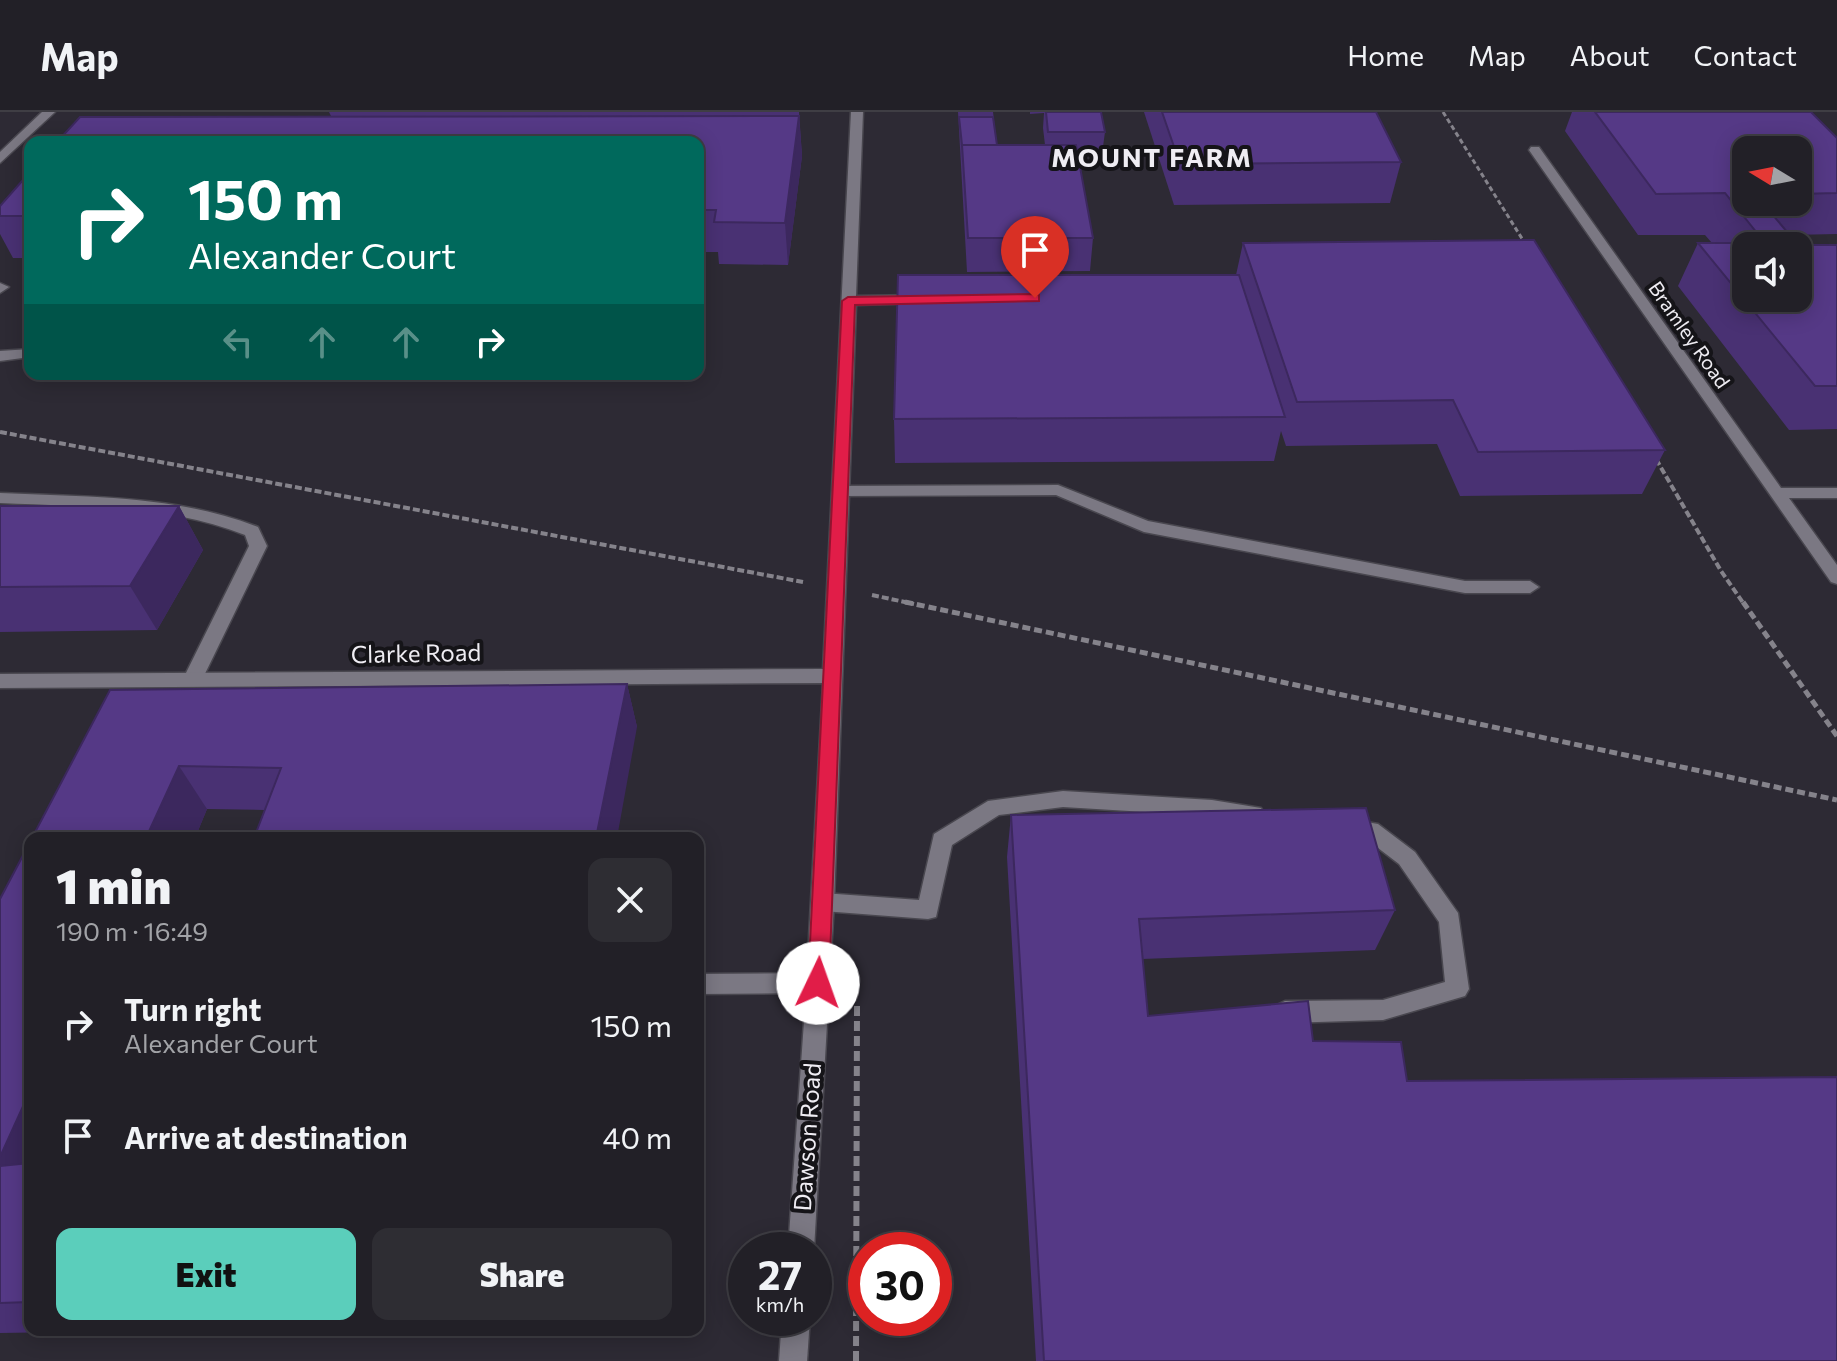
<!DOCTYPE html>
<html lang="en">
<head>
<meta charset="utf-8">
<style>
  :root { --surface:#222027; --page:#2e2d33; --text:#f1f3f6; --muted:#a2a3a7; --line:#3f3e44; --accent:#5bcebb }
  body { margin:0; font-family:Commissioner,sans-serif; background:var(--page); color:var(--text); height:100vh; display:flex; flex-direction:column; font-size:30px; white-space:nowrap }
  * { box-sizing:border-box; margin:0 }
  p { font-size:26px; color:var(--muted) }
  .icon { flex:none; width:44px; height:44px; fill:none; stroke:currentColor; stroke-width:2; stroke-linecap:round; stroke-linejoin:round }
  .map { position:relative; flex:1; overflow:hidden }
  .details { position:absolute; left:24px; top:720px; width:680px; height:504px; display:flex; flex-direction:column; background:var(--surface); border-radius:16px; box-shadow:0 4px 20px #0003,0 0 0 2px var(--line) }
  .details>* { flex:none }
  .hud { position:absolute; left:24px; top:24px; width:680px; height:244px; border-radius:16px; box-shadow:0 4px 20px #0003,0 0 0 2px var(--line); background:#00695c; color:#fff; overflow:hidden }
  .needle { width:52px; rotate:280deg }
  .tools { position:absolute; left:1732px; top:24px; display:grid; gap:16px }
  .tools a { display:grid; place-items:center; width:80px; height:80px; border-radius:16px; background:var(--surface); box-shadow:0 4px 20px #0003,0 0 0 2px var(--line); font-size:40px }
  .speed { position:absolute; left:728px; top:1120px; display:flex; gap:16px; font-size:40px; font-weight:700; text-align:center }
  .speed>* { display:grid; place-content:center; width:104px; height:104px; border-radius:50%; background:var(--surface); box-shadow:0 4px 20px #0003,0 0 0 2px var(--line); line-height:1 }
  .speed small { font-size:20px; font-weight:400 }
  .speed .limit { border:12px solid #d22; background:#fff; color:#111 }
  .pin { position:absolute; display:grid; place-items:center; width:68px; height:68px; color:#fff; margin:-82px -34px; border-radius:50% 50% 50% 0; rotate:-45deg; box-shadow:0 0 8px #0007 }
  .pin .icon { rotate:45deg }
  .me { position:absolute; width:88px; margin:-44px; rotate:3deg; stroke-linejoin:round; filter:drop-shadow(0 0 6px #0008) }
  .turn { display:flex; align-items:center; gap:28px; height:168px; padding:0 32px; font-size:36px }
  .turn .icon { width:104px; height:104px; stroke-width:2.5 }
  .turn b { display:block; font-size:56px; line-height:68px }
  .lanes { display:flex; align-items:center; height:76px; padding:0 32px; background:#0003; justify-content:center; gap:40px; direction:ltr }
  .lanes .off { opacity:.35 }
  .round { display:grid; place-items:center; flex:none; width:84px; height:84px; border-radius:16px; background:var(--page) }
  .summary { display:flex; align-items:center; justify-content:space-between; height:136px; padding:0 32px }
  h1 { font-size:48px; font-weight:800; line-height:60px }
  .cta { display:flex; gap:16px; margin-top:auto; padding:16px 32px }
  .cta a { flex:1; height:92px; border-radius:16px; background:var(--accent); color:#111; font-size:32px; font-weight:800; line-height:92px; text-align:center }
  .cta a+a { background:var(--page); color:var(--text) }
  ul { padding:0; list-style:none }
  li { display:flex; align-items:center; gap:24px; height:112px; padding:0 32px }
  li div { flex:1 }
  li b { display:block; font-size:30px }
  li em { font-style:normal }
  header { display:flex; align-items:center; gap:48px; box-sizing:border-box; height:112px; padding:0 40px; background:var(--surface); border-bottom:2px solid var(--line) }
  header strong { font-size:38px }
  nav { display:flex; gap:44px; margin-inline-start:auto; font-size:28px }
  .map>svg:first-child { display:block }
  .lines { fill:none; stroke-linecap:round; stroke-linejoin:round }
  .service-casing { stroke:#49474f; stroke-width:3 }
  .minor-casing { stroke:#49474f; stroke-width:3 }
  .path-far3 { stroke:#85838b; stroke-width:3; stroke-dasharray:5 3; stroke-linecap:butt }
  .path-far2 { stroke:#85838b; stroke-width:4; stroke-dasharray:7 3; stroke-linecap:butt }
  .path-far1 { stroke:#85838b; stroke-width:5; stroke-dasharray:8 4; stroke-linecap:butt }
  .path { stroke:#85838b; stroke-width:6; stroke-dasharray:10 5; stroke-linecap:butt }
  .service { fill:#7b7883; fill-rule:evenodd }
  .minor { fill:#7b7883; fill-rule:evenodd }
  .wall { fill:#493173; fill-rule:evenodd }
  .shaded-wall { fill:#3c285e }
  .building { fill:#553986; stroke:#3c285e; stroke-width:2; fill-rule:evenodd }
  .route { fill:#e11d48; stroke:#92132f; stroke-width:2 }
  .labels { text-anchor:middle; stroke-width:8; stroke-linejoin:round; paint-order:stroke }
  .far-street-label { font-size:20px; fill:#efedf3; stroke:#151418 }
  .street-label { font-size:24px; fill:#efedf3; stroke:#151418 }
  .far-district-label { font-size:26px; font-weight:bold; letter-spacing:2px; fill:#efedf3; stroke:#151418 }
</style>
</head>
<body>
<header>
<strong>Map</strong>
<nav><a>Home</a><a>Map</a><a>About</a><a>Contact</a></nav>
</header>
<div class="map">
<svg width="1837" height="1249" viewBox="0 0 1837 1249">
  <rect width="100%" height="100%" fill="#2d2a34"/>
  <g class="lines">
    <defs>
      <g id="service">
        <path d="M0 171 9 175 0 181Z"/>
        <path d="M30 237V245L0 249V239Z"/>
        <path d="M1058 373 1148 409 1465 469H1530L1539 475 1530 481H1465L1144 420 1056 383 841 384 833 379 841 374Z"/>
        <path d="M0 381C87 385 176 383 258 415L267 434 199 574H185L182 569 249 434 245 423C168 392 81 395 0 391Z"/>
        <path d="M1063 679 1212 688 1261 696 1265 702 1261 708 1254 710 1212 704 1063 695 999 703 952 733 936 805 928 807 823 799 815 797 812 790 815 783 823 781 919 788 934 722 988 689Z"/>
        <path d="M1349 707 1378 712 1415 740 1458 801 1469 877 1465 884 1383 908 1285 911 1277 907 1273 900 1277 893 1285 889 1383 888 1445 870 1439 810 1399 752 1365 726 1342 721 1338 715 1342 709Z"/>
      </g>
      <g id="minor">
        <path d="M42 0H55L0 51V40Z"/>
        <path d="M851 0H863L856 184 924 183 931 187 924 191 856 193 834 790 814 1138H788L806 881 698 882V862L807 861 823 571 0 576V562L823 557Z"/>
        <path d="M1531 35H1539L1781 376H1837V386H1789L1837 453V472L1831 470 1529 38Z"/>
        <path d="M782 1206H810L807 1249H779Z"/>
      </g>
    </defs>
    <use href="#service" class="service-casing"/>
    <use href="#minor" class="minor-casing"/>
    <path class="path-far3" d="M1443 0 1526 133"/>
    <g class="path-far2">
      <path d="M0 320 803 470"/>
      <path d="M1656 347 1721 459 1744 492"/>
      <path d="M872 483 914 492"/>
    </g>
    <g class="path-far1">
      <path d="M905 490 1837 688"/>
      <path d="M1743 490 1837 624"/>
    </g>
    <path class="path" d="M856 1249 857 894"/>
    <use href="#service" class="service"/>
    <use href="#minor" class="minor"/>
  </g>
  <g class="wall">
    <path d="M329 0H799L802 44 788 153 719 152 718 140H698V30L331 4Z"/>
    <path d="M958 0H993L997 33H1045L1043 16 1044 1 1030 2V0H1101L1105 20 1102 42H1077L1093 126 1090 159 967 160Z"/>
    <path d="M1144 0H1376L1401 50 1390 91 1174 93Z"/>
    <path d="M1572 0H1811L1837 26V122L1790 123 1798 133H1837V317L1789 318 1678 174 1698 131H1712L1705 123H1638L1565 19ZM1798 38V90H1746Z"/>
    <path d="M30 60V146H13L0 122V94Z"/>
    <path d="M1243 131 1665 338 1642 382 1460 384 1437 332 1286 334 1281 319 1274 349 895 351 894 307 1236 163Z"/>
    <path d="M0 394H179L203 438 157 518 0 520Z"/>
    <path d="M627 572 637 615 265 698 207 697 195 726H32L110 578Z"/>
    <path d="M1011 703 1395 798 1375 838 1142 847 1148 904 1313 929 1407 969 1837 1249H1036L1007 745Z"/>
    <path d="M30 730V1218H192L0 1221V787Z"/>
  </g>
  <g class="shaded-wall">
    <path d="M799 4 802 44 788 153 785 111Z"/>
    <path d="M179 394 203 438 157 518 130 474Z"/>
    <path d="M627 572 637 615 617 726H596Z"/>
    <path d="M179 654 207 697 195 726H146Z"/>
    <path d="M30 979V1081L0 1057V1045Z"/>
  </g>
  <g class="building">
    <path d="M1046 0H1101L1105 20H1048Z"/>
    <path d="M1162 0H1376L1401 50 1180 52Z"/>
    <path d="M1595 0H1811L1837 26V81L1798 82V38H1746V90H1762L1798 133H1837V274H1815L1698 131H1765L1725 81 1656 82ZM1746 134H1798V186H1746Z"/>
    <path d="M799 4 785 111 714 110 716 98H698V30H57L80 5Z"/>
    <path d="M959 5H993L997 33H962Z"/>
    <path d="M962 33H1076L1093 126H968Z"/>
    <path d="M30 60V104H0V94Z"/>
    <path d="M1534 128 1665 338 1478 340 1453 288 1297 290 1243 131Z"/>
    <path d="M898 163H1239L1285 305 894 307Z"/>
    <path d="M0 394H179L130 474 0 475Z"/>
    <path d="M627 572 596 726H254L281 656 179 654 146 726H32L110 578Z"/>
    <path d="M1366 696 1395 798 1139 807 1148 904 1308 889 1313 929 1401 930 1407 969 1837 965V1249H1044L1011 703Z"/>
    <path d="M30 730V979L0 1045V787Z"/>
    <path d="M30 1051V1190L0 1191V1054Z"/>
  </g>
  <path class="route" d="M1035 182 1039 183V189L855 193 829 871 826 878 818 880 811 878 808 871 842 189 848 185Z"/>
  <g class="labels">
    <g class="far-street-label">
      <text transform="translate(1689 223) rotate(55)" y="7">Bramley Road</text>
    </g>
    <g class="street-label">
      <text transform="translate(416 542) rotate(-1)" y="8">Clarke Road</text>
      <text transform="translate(808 1025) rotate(-86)" y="8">Dawson Road</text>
    </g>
    <g class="far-district-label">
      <text x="1152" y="55">MOUNT FARM</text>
    </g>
  </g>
</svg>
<div class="tools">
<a><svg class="needle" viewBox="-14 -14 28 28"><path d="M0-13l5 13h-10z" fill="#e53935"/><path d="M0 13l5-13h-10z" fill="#a2a3a7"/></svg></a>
<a><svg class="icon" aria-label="sound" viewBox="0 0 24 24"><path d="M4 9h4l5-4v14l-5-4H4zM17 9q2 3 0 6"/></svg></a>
</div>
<div class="speed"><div>27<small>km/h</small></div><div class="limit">30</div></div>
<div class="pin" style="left:1035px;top:186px;background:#d93025"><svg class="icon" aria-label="arrive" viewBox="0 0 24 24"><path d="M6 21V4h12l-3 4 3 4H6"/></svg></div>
<svg class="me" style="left:818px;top:871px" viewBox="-20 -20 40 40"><circle r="19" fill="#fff"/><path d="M0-13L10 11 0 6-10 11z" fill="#e11d48"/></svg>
<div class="hud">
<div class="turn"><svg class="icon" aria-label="right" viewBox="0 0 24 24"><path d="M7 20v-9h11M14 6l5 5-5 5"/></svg><div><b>150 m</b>Alexander Court</div></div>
<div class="lanes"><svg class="icon off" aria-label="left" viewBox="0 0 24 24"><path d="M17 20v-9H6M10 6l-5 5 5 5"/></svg><svg class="icon off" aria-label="ahead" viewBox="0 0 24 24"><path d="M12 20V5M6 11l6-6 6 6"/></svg><svg class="icon off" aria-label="ahead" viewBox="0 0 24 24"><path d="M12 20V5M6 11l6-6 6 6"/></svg><svg class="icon" aria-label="right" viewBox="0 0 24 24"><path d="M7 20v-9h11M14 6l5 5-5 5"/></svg></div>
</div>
<section class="details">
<div class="summary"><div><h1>1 min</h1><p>190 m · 16:49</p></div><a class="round"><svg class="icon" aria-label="close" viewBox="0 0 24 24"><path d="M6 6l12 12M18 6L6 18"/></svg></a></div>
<ul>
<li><svg class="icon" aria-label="right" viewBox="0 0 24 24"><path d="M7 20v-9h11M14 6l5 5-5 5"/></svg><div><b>Turn right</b><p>Alexander Court</p></div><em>150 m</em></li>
<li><svg class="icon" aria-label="arrive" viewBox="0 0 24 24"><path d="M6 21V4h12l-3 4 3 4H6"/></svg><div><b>Arrive at destination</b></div><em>40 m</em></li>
</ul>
<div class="cta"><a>Exit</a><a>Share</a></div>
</section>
</div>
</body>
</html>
